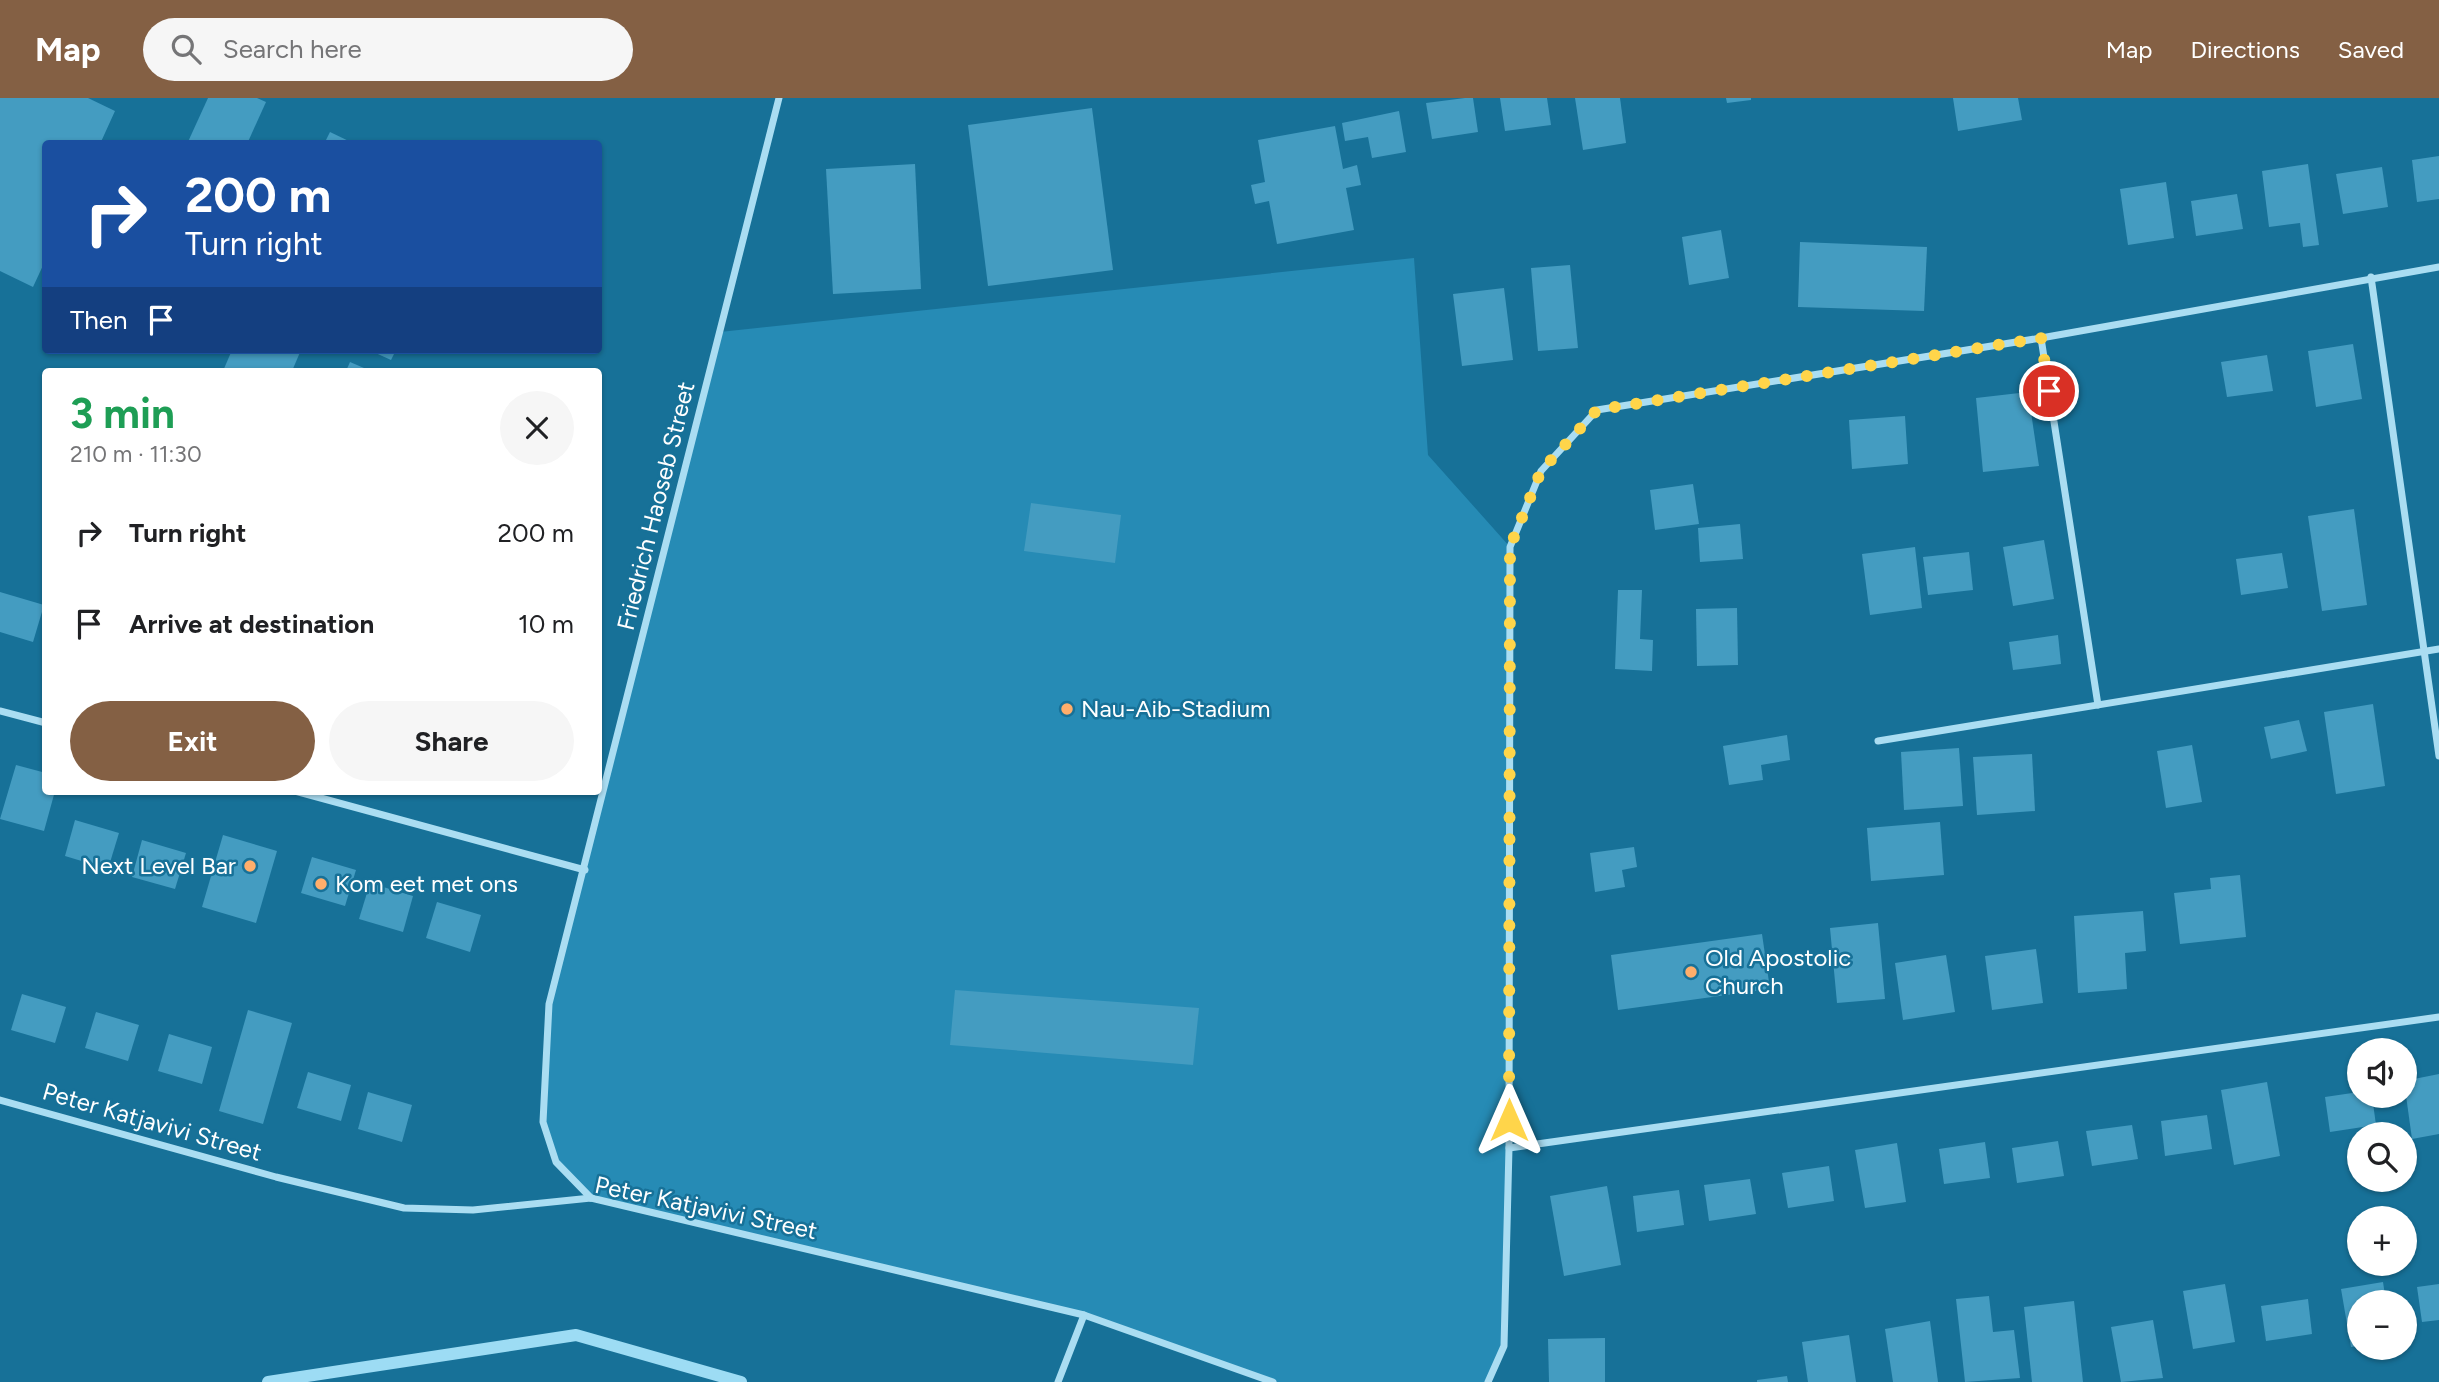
<!DOCTYPE html>
<html lang="en">
<head>
<meta charset="utf-8">
<style>
  :root { --surface:#fff; --page:#f6f6f6; --text:#202124; --muted:#757577; --accent:#846044 }
  body { margin:0; font-family:Figtree,sans-serif; background:var(--page); color:var(--text); height:100vh; display:flex; flex-direction:column; font-size:26px; white-space:nowrap }
  * { box-sizing:border-box; margin:0 }
  p { font-size:23px; color:var(--muted) }
  .icon { flex:none; width:38px; height:38px; fill:none; stroke:currentColor; stroke-width:2; stroke-linecap:round; stroke-linejoin:round }
  .map { position:relative; flex:1; overflow:hidden }
  .sheet { position:absolute; left:42px; top:270px; width:560px; height:427px; display:flex; flex-direction:column; background:var(--surface); border-radius:7px; box-shadow:0 2px 5px #0004 }
  .sheet>* { flex:none }
  .hud { position:absolute; left:42px; top:42px; width:560px; height:214px; border-radius:7px; box-shadow:0 2px 5px #0004; background:#1a4fa0; color:#fff; overflow:hidden }
  .tools { position:absolute; left:2347px; top:940px; display:grid; gap:14px }
  .tools a { display:grid; place-items:center; width:70px; height:70px; border-radius:50%; background:var(--surface); box-shadow:0 2px 5px #0004; font-size:35px }
  .pin { position:absolute; display:grid; place-items:center; width:60px; height:60px; color:#fff; margin:-30px; border:4px solid #fff; border-radius:50%; box-shadow:0 2px 7px #0007 }
  .me { position:absolute; width:77px; margin:-38px; rotate:0deg; stroke-linejoin:round; filter:drop-shadow(0 0 5px #0008) }
  .turn { display:flex; align-items:center; gap:24px; height:147px; padding:0 28px; font-size:32px }
  .turn .icon { width:91px; height:91px; stroke-width:2.5 }
  .turn b { display:block; font-size:49px; line-height:60px }
  .then { display:flex; align-items:center; height:66px; padding:0 28px; background:#0003; gap:14px; font-size:26px }
  .round { display:grid; place-items:center; flex:none; width:74px; height:74px; border-radius:37px; background:var(--page) }
  .head { display:flex; align-items:center; justify-content:space-between; height:119px; padding:0 28px }
  h1 { font-size:42px; font-weight:700; line-height:52px; color:#1e9e55 }
  .button { display:flex; gap:14px; margin-top:auto; padding:14px 28px }
  .button a { flex:1; height:80px; border-radius:42px; background:var(--accent); color:#fff; font-size:28px; font-weight:700; line-height:80px; text-align:center }
  .button a+a { background:var(--page); color:var(--text) }
  ul { padding:0; list-style:none }
  li { display:flex; align-items:center; gap:21px; height:91px; padding:0 28px }
  li div { flex:1 }
  li b { display:block; font-size:26px }
  li em { font-style:normal }
  header { display:flex; align-items:center; gap:42px; box-sizing:border-box; height:98px; padding:0 35px; background:var(--accent); color:#fff }
  header strong { font-size:33px }
  nav { display:flex; gap:38px; margin-inline-start:auto; font-size:24px }
  .search { width:490px; height:63px; background:var(--page); display:flex; align-items:center; gap:18px; box-sizing:border-box; padding:0 24px; border-radius:38px; color:var(--muted); font-size:26px }
  .map>svg:first-child { display:block }
  .green { fill:#268bb5 }
  .lines { fill:none; stroke-linecap:round; stroke-linejoin:round }
  .stream { stroke:#9ddcf4; stroke-width:12 }
  .building { fill:#449cc1 }
  .street { stroke:#aaddf2; stroke-width:7 }
  .route { stroke:#ffd54a; stroke-width:12; stroke-dasharray:0 21.6 }
  .poi-dot { fill:#ffae6b; stroke:#177198; stroke-width:2.5 }
  .labels { text-anchor:middle; stroke-width:5; stroke-linejoin:round; paint-order:stroke }
  .street-label { font-size:24px; fill:#fff; stroke:#177198 }
  .poi-label { font-size:24px; fill:#fff; stroke:#177198; text-anchor:start }
</style>
</head>
<body>
<header>
<strong>Map</strong>
<div class="search"><svg class="icon" aria-label="search" viewBox="0 0 24 24"><circle cx="10" cy="10" r="6"/><path d="M15 15l6 6"/></svg>Search here</div>
<nav><a>Map</a><a>Directions</a><a>Saved</a></nav>
</header>
<div class="map">
<svg width="2439" height="1284" viewBox="0 0 2439 1284">
  <rect width="100%" height="100%" fill="#177198"/>
  <path class="green" d="M1414 160 1428 357 1510 449 1509 1050 1504 1248 1488 1284H1273L1084 1217 591 1100 556 1064 543 1024 549 906 720 234Z"/>
  <g class="lines">
    <path class="stream" d="M268 1284 576 1237 741 1284"/>
  </g>
  <g class="building">
    <path d="M0 0H88L115 13 100 46H46V161L33 189 0 173Z"/>
    <path d="M208 0H257L266 4 247 46H187Z"/>
    <path d="M1465 0H1473L1478 34 1432 41 1426 5Z"/>
    <path d="M1500 0H1547L1551 27 1505 33Z"/>
    <path d="M1575 0H1620L1626 45 1583 52Z"/>
    <path d="M1726 0H1751V2L1727 5Z"/>
    <path d="M1953 0H2018L2022 22 1958 33Z"/>
    <path d="M1092 10 1113 172 988 188 968 27Z"/>
    <path d="M1399 13 1406 54 1372 60 1368 39 1345 43 1342 25Z"/>
    <path d="M1335 28 1343 71 1357 67 1361 87 1346 90 1354 132 1277 146 1269 103 1255 106 1251 87 1265 84 1258 42Z"/>
    <path d="M330 34 355 46H324Z"/>
    <path d="M2439 58V101L2417 104 2412 62Z"/>
    <path d="M915 66 921 191 833 196 826 71Z"/>
    <path d="M2308 66 2319 147 2303 149 2300 125 2269 129 2262 73Z"/>
    <path d="M2382 69 2388 109 2343 116 2336 76Z"/>
    <path d="M2166 84 2174 140 2128 147 2120 91Z"/>
    <path d="M2237 96 2243 131 2196 138 2191 103Z"/>
    <path d="M1721 132 1729 180 1689 187 1682 139Z"/>
    <path d="M1800 144 1927 149 1924 213 1798 209Z"/>
    <path d="M1570 167 1578 250 1538 253 1531 170Z"/>
    <path d="M1504 190 1513 262 1462 268 1453 196Z"/>
    <path d="M2353 246 2362 301 2316 309 2308 253Z"/>
    <path d="M232 252H301L292 273H223Z"/>
    <path d="M369 252H396L391 262Z"/>
    <path d="M2267 257 2273 293 2227 299 2221 264Z"/>
    <path d="M350 264 371 273H346Z"/>
    <path d="M2028 294 2039 368 1983 374 1976 300Z"/>
    <path d="M1905 318 1908 366 1852 371 1849 322Z"/>
    <path d="M1693 386 1699 426 1655 432 1650 392Z"/>
    <path d="M1031 405 1121 417 1115 465 1024 453Z"/>
    <path d="M2354 411 2367 507 2322 513 2308 418Z"/>
    <path d="M1740 426 1743 461 1700 464 1698 430Z"/>
    <path d="M2044 442 2054 501 2013 508 2003 449Z"/>
    <path d="M1915 449 1922 510 1870 517 1862 456Z"/>
    <path d="M1969 454 1973 492 1928 497 1923 459Z"/>
    <path d="M2282 455 2288 490 2241 497 2236 461Z"/>
    <path d="M1618 492H1642L1640 541 1653 542 1652 573 1615 571Z"/>
    <path d="M0 494 44 507 33 544 0 534Z"/>
    <path d="M1737 510 1738 567 1697 568 1696 511Z"/>
    <path d="M2058 537 2061 566 2013 572 2009 544Z"/>
    <path d="M2373 606 2385 688 2336 696 2324 614Z"/>
    <path d="M2299 622 2307 653 2271 661 2264 629Z"/>
    <path d="M1787 637 1790 662 1761 667 1763 682 1729 687 1723 648Z"/>
    <path d="M2192 647 2202 704 2166 710 2157 653Z"/>
    <path d="M1959 650 1963 708 1904 712 1901 654Z"/>
    <path d="M2032 656 2035 713 1977 717 1973 659Z"/>
    <path d="M16 667 46 675V693H55L44 733 0 721Z"/>
    <path d="M75 722 119 735 108 771 65 758Z"/>
    <path d="M1940 724 1944 777 1871 783 1867 730Z"/>
    <path d="M223 737 277 753 256 825 202 809Z"/>
    <path d="M142 742 186 755 175 791 132 779Z"/>
    <path d="M1634 749 1637 769 1622 772 1625 789 1595 794 1590 755Z"/>
    <path d="M312 759 356 772 345 808 301 795Z"/>
    <path d="M2240 777 2246 839 2180 846 2174 795 2211 791 2210 780Z"/>
    <path d="M370 785 413 798 403 834 359 821Z"/>
    <path d="M437 804 481 817 470 854 426 840Z"/>
    <path d="M2143 813 2146 853 2125 855 2127 891 2078 895 2074 818Z"/>
    <path d="M1878 825 1885 901 1837 905 1830 830Z"/>
    <path d="M1762 836 1770 891 1618 912 1611 857Z"/>
    <path d="M2036 851 2043 905 1992 912 1985 858Z"/>
    <path d="M1946 857 1955 914 1903 922 1895 865Z"/>
    <path d="M955 892 1199 910 1193 967 950 947Z"/>
    <path d="M22 896 66 909 55 945 11 932Z"/>
    <path d="M248 912 292 925 263 1026 219 1013Z"/>
    <path d="M96 914 139 927 128 963 85 950Z"/>
    <path d="M169 936 212 949 202 986 158 973Z"/>
    <path d="M308 974 351 987 341 1023 297 1010Z"/>
    <path d="M2439 976V1036L2412 1041 2404 983Z"/>
    <path d="M2267 984 2280 1058 2234 1067 2221 992Z"/>
    <path d="M368 994 412 1007 402 1044 358 1031Z"/>
    <path d="M2359 994V998H2372L2376 1027 2330 1034 2325 999Z"/>
    <path d="M2207 1017 2212 1051 2165 1058 2161 1023Z"/>
    <path d="M2132 1027 2138 1061 2092 1068 2086 1033Z"/>
    <path d="M2058 1043 2064 1078 2017 1085 2012 1050Z"/>
    <path d="M1985 1044 1990 1080 1944 1086 1939 1051Z"/>
    <path d="M1897 1045 1906 1104 1865 1110 1855 1052Z"/>
    <path d="M1829 1068 1834 1103 1788 1110 1782 1075Z"/>
    <path d="M1750 1081 1756 1116 1709 1123 1704 1087Z"/>
    <path d="M1607 1088 1621 1167 1564 1178 1550 1098Z"/>
    <path d="M1679 1092 1684 1127 1637 1134 1633 1098Z"/>
    <path d="M2383 1184 2386 1204H2359V1248L2351 1249 2341 1191Z"/>
    <path d="M2225 1186 2235 1244 2193 1251 2183 1193Z"/>
    <path d="M2439 1186V1222L2422 1224 2417 1189Z"/>
    <path d="M1989 1198 1993 1234 2014 1232 2020 1280 1965 1284 1956 1201Z"/>
    <path d="M2308 1201 2312 1236 2266 1243 2261 1208Z"/>
    <path d="M2074 1203 2083 1284H2032L2024 1209Z"/>
    <path d="M2153 1222 2163 1280 2121 1284 2111 1229Z"/>
    <path d="M1930 1223 1938 1284H1893L1885 1231Z"/>
    <path d="M1849 1237 1856 1284H1808L1802 1244Z"/>
    <path d="M1605 1240V1284H1549L1548 1241Z"/>
    <path d="M1787 1278 1788 1284H1757V1282Z"/>
  </g>
  <g class="lines">
    <g class="street">
      <path d="M2371 179 2439 658"/>
      <path d="M2041 240 2098 607"/>
      <path d="M0 613 46 625"/>
      <path d="M1878 643 2439 551"/>
      <path d="M295 693 585 772"/>
      <path d="M0 1002 276 1079 404 1110 473 1112 591 1100 1084 1217 1273 1284"/>
      <path d="M1509 1050 2439 919"/>
      <path d="M591 1100 556 1064 543 1024 549 906 779 0"/>
      <path d="M1058 1284 1084 1217"/>
      <path d="M1488 1284 1504 1248 1509 1050 1510 449 1541 373 1597 312 2041 240 2439 169"/>
    </g>
  </g>
  <g class="lines">
    <path class="route" d="M1509 1022 1510 449 1541 373 1597 312 2041 240 2049 293"/>
  </g>
  <g class="poi-dot">
    <circle cx="1067" cy="611" r="7"/>
    <circle cx="250" cy="768" r="7"/>
    <circle cx="321" cy="786" r="7"/>
    <circle cx="1691" cy="874" r="7"/>
  </g>
  <g class="labels">
    <g class="street-label">
      <text transform="translate(656 408) rotate(-76)" y="8">Friedrich Haoseb Street</text>
      <text transform="translate(152 1024) rotate(16)" y="8">Peter Katjavivi Street</text>
      <text transform="translate(706 1110) rotate(12)" y="8">Peter Katjavivi Street</text>
    </g>
    <g class="poi-label">
      <text x="1081" y="619">Nau-Aib-Stadium</text>
      <text x="236" y="776" text-anchor="end">Next Level Bar</text>
      <text x="335" y="794">Kom eet met ons</text>
      <text x="1705" y="868">Old Apostolic<tspan x="1705" dy="28">Church</tspan></text>
    </g>
  </g>
</svg>
<div class="tools">
<a><svg class="icon" aria-label="sound" viewBox="0 0 24 24"><path d="M4 9h4l5-4v14l-5-4H4zM17 9q2 3 0 6"/></svg></a>
<a><svg class="icon" aria-label="search" viewBox="0 0 24 24"><circle cx="10" cy="10" r="6"/><path d="M15 15l6 6"/></svg></a>
<a>+</a>
<a>−</a>
</div>
<div class="pin" style="left:2049px;top:293px;background:#d93025"><svg class="icon" aria-label="arrive" viewBox="0 0 24 24"><path d="M6 21V4h12l-3 4 3 4H6"/></svg></div>
<svg class="me" style="left:1509px;top:1022px" viewBox="-20 -20 40 40"><path d="M0-17L14 15 0 8-14 15z" fill="#ffd54a" stroke="#fff" stroke-width="4"/></svg>
<div class="hud">
<div class="turn"><svg class="icon" aria-label="right" viewBox="0 0 24 24"><path d="M7 20v-9h11M14 6l5 5-5 5"/></svg><div><b>200 m</b>Turn right</div></div>
<div class="then">Then<svg class="icon" aria-label="arrive" viewBox="0 0 24 24"><path d="M6 21V4h12l-3 4 3 4H6"/></svg></div>
</div>
<section class="sheet">
<div class="head"><div><h1>3 min</h1><p>210 m · 11:30</p></div><a class="round"><svg class="icon" aria-label="close" viewBox="0 0 24 24"><path d="M6 6l12 12M18 6L6 18"/></svg></a></div>
<ul>
<li><svg class="icon" aria-label="right" viewBox="0 0 24 24"><path d="M7 20v-9h11M14 6l5 5-5 5"/></svg><div><b>Turn right</b></div><em>200 m</em></li>
<li><svg class="icon" aria-label="arrive" viewBox="0 0 24 24"><path d="M6 21V4h12l-3 4 3 4H6"/></svg><div><b>Arrive at destination</b></div><em>10 m</em></li>
</ul>
<div class="button"><a>Exit</a><a>Share</a></div>
</section>
</div>
</body>
</html>
